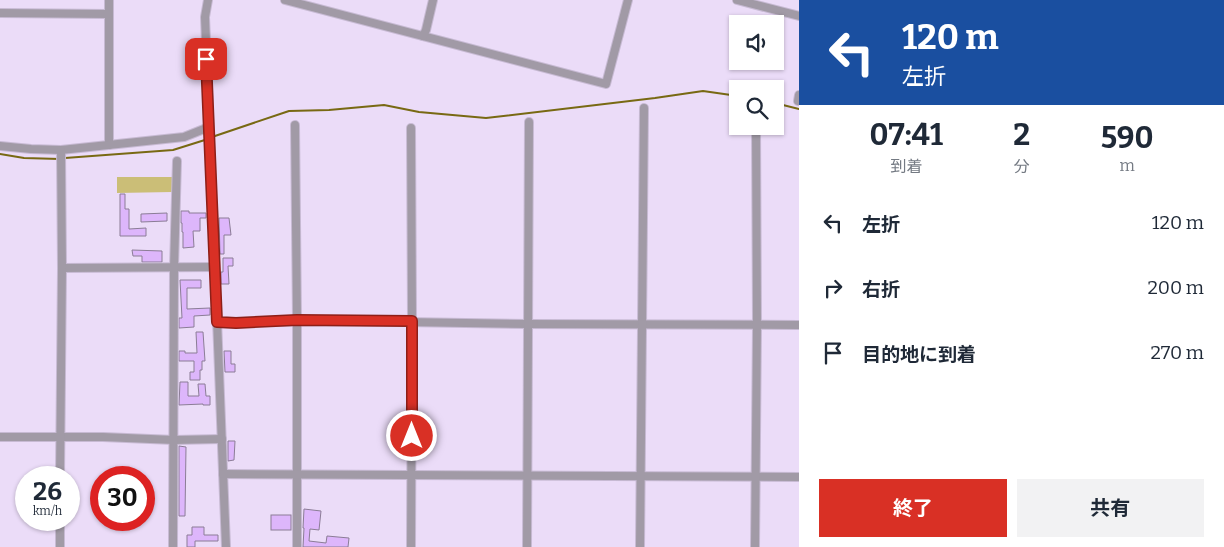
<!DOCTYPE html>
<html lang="ja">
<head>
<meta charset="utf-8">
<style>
  :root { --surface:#fff; --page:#f2f2f3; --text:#1f2937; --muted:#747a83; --accent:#d93025 }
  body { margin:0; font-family:Bitter,"Noto Sans JP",serif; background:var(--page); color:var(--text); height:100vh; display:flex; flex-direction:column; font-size:19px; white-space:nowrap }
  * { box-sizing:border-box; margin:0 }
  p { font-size:16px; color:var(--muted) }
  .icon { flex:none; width:28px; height:28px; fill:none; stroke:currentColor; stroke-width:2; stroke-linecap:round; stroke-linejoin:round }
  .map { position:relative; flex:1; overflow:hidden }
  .drawer { display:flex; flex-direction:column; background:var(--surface); width:425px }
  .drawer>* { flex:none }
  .hud { background:#1a4fa0; color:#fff; overflow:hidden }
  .tools { position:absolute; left:729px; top:15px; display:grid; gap:10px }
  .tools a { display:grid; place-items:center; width:55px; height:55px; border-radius:0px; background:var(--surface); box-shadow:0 1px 4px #0004; font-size:25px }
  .speed { position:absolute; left:15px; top:466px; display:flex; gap:10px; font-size:25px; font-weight:700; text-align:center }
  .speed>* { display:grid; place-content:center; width:65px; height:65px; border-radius:50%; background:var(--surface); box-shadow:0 1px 4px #0004; line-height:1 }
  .speed small { font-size:12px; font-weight:400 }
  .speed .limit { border:8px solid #d22; background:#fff; color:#111 }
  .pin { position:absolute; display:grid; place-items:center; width:42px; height:42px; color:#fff; margin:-21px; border-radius:10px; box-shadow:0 2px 8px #0006 }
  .me { position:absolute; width:55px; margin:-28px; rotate:0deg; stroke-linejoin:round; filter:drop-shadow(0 0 4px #0008) }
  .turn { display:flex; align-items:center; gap:18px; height:105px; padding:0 20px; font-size:22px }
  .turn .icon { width:65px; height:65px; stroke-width:2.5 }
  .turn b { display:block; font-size:35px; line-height:42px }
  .eta { display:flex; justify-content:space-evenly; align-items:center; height:85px; text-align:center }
  .eta b { font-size:30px; font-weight:700; line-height:35px }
  .cta { display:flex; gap:10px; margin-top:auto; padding:10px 20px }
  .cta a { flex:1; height:58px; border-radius:0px; background:var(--accent); color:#fff; font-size:20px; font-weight:700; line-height:58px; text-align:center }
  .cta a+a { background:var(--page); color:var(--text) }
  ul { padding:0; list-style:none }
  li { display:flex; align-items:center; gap:15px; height:65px; padding:0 20px }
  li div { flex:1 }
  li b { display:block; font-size:19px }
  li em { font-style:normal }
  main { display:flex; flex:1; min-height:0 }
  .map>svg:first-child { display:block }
  .green { fill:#cbbe77 }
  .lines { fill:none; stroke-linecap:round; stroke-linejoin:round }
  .stream { stroke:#786913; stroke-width:2 }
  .building { fill:#ddb6fb; stroke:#8b7d96 }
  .minor-casing { stroke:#c7bad3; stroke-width:10 }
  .minor { stroke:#a19aa6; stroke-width:8 }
  .route-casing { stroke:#8d1f18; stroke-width:12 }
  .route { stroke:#d93025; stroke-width:9 }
</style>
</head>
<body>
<main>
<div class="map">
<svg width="799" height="547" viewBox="0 0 799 547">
  <rect width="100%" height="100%" fill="#ebdcf8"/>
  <path class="green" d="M117 177H172V192L117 193Z"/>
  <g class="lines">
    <g class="stream">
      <path d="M775 103 799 109"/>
      <path d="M212 137 289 111 329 110 384 105 419 112 486 118 655 98 703 91 738 96"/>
      <path d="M0 154 24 158 60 159"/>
      <path d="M65 158 173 150 208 139"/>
    </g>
  </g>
  <g class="building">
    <path d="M120 194H125V209H129V229L146 228V236H120Z"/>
    <path d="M181 211H189V213H206V218H200V231H193L194 247 183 248V232H182V223H181Z"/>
    <path d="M167 213V221L141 222V214Z"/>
    <path d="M219 218H229L231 235H224V254H220Z"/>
    <path d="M132 250 162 251V262H142V256H133Z"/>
    <path d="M223 258H233V266H228L229 284H221V272H223Z"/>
    <path d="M180 280H201V288H187V309L210 308V315L194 316V327L179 328V318H182Z"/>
    <path d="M196 332H203L205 361H202V370H200V380H190V372H194V361H179V351H185V353H197Z"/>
    <path d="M224 351H231V364H235V372H225Z"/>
    <path d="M180 382H188V396H199L198 384H205L206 396H210V405H203V404L179 405Z"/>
    <path d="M228 441H235L234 460 228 461Z"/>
    <path d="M179 446 186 447 185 516H179Z"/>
    <path d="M304 509 321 511 319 530 310 529 309 541 326 543 327 536 349 538 348 547H303L304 528H303Z"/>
    <rect x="271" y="515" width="20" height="15"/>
    <path d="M192 527H204V535H218V541H195V547H187V535H192Z"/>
  </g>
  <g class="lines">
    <defs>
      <g id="minor">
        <path d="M109 0V145"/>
        <path d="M208 0 205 17 206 42 226 547"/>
        <path d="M285 0 606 84 628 0"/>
        <path d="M737 0 799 16"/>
        <path d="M0 13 108 14"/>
        <path d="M423 36 426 30 433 0"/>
        <path d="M798 101 799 95"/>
        <path d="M295 125 297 320V547"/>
        <path d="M411 128 412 321 411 547"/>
        <path d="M0 146 31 149 61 150 184 137 209 127"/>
        <path d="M62 268 215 267"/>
        <path d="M217 322 346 321 527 324 799 325"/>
        <path d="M0 437H103L174 440 222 439"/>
        <path d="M223 474 799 477"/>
        <path d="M60 478 62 268 61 150"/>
        <path d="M60 520V547"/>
        <path d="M173 547 174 268 177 161"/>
        <path d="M527 547 529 122"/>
        <path d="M640 547 644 108"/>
        <path d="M755 547 757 325 756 126"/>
      </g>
    </defs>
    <use href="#minor" class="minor-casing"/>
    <use href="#minor" class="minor"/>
  </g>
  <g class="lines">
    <defs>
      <path id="route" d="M206 59 217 322 236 323 297 320 412 321V436"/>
    </defs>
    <use href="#route" class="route-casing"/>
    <use href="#route" class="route"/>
  </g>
</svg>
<div class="tools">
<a><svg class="icon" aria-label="sound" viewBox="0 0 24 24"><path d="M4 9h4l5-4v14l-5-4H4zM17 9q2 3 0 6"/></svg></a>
<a><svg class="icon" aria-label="search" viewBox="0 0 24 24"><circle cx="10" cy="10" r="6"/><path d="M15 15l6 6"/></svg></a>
</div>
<div class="speed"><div>26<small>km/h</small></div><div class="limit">30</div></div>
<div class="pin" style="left:206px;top:59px;background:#d93025"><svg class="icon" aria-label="arrive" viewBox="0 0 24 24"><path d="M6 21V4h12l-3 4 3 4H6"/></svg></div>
<svg class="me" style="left:412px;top:436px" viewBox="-20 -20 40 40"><circle r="17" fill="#d93025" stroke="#fff" stroke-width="3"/><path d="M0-11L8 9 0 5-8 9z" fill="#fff"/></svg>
</div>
<section class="drawer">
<div class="hud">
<div class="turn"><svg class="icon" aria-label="left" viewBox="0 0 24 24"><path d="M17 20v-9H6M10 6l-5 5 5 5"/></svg><div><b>120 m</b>左折</div></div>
</div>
<div class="eta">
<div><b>07:41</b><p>到着</p></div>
<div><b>2</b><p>分</p></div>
<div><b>590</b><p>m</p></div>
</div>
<ul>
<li><svg class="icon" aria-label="left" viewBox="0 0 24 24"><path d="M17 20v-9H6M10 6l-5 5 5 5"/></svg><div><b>左折</b></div><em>120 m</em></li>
<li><svg class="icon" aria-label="right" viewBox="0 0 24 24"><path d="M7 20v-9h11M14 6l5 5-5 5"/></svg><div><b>右折</b></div><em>200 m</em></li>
<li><svg class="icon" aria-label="arrive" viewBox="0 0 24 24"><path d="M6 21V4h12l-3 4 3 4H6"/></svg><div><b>目的地に到着</b></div><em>270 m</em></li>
</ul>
<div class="cta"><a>終了</a><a>共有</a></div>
</section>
</main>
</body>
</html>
